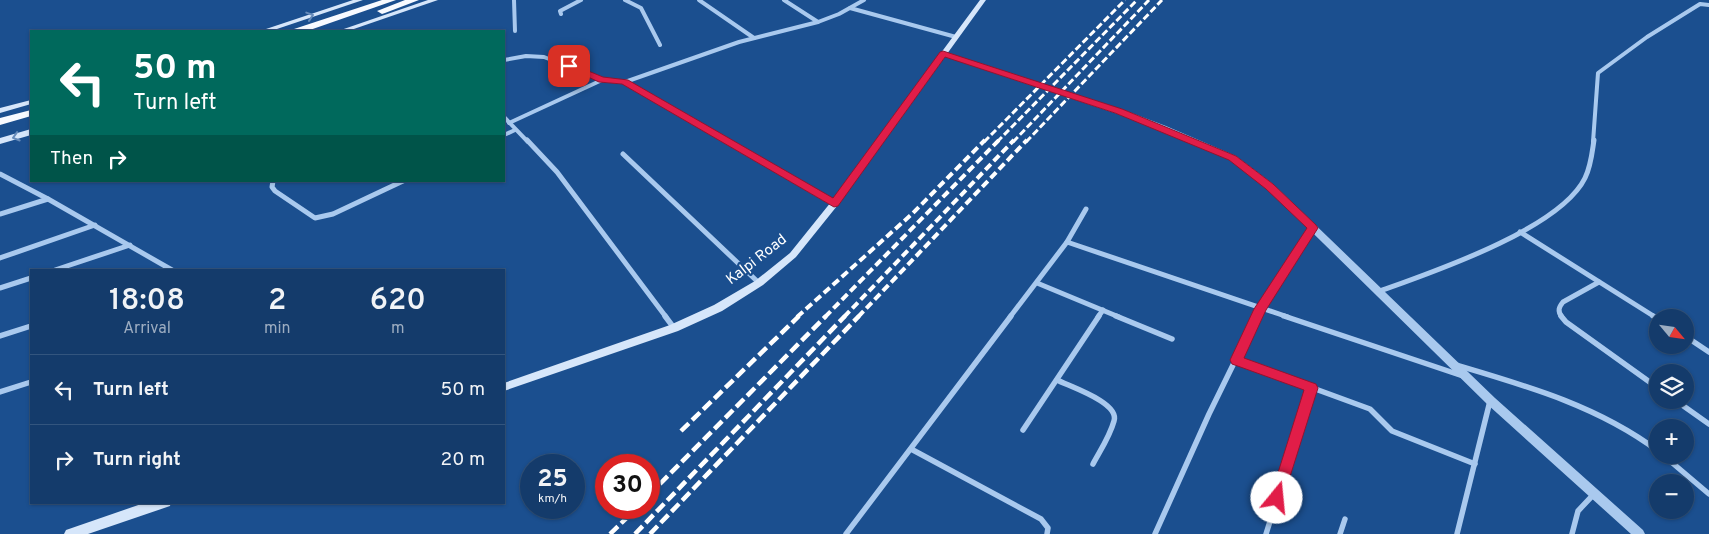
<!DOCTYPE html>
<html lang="en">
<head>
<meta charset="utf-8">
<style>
  :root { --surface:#143b6b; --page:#214673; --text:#f1f3f6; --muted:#9dadc1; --line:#33557e }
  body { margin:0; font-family:Overpass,sans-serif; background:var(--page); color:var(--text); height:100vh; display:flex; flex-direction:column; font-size:19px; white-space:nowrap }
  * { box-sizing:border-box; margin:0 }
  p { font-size:16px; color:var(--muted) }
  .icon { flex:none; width:28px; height:28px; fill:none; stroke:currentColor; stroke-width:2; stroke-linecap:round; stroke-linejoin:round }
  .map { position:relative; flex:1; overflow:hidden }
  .panel { position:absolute; left:30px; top:269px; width:475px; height:235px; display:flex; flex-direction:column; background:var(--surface); border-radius:0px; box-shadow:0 1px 4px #0004,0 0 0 1px var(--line) }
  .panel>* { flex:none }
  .top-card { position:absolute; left:30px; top:30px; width:475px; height:152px; border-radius:0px; box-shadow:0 1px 4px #0004,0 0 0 1px var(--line); background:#00695c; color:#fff; overflow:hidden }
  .needle { width:32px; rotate:119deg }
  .buttons { position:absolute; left:1649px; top:309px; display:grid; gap:10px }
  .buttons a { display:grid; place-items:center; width:45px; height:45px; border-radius:50%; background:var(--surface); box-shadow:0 1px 4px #0004,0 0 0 1px var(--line); font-size:25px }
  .speed { position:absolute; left:520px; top:454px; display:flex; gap:10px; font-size:25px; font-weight:700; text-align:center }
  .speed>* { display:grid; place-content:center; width:65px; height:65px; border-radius:50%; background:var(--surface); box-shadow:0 1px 4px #0004,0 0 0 1px var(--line); line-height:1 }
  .speed small { font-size:12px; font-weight:400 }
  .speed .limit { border:8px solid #d22; background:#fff; color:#111 }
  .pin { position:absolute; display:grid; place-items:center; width:42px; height:42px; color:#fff; margin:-21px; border-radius:10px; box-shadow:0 2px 8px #0006 }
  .me { position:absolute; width:55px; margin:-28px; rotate:17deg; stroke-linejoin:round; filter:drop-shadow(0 0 4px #0008) }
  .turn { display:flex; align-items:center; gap:18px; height:105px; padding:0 20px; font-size:22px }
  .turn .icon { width:65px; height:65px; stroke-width:2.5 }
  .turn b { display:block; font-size:35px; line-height:42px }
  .then { display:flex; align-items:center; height:48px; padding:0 20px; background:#0003; gap:10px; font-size:19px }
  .eta { display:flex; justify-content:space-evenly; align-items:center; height:85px; text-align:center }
  .eta b { font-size:30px; font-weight:600; line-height:35px }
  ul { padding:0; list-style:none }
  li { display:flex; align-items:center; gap:15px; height:70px; padding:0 20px; border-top:1px solid var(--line) }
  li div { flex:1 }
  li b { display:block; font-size:19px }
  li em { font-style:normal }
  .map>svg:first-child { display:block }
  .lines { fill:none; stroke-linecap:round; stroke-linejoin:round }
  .minor-far2 { stroke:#a9c9ee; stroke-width:4 }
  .minor-far1 { stroke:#a9c9ee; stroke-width:5 }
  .minor { stroke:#a9c9ee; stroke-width:5.5 }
  .tertiary { fill:#a9c9ee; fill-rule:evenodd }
  .secondary { fill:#d6e6fa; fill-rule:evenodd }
  .trunk { fill:#f8faff; fill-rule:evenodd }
  .rail-far2 { stroke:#fff; stroke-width:3; stroke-dasharray:7 3; stroke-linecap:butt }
  .rail-far1 { stroke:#fff; stroke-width:4; stroke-dasharray:8 4; stroke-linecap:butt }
  .rail { stroke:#fff; stroke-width:4.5; stroke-dasharray:11 4.5; stroke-linecap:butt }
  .oneway { stroke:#668bba }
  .route { fill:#e11d48; stroke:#92132f }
  .labels { text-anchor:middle; stroke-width:4.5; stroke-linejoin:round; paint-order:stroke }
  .street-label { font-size:15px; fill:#fff; stroke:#1b4f8f }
</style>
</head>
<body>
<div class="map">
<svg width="1709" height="534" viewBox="0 0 1709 534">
  <rect width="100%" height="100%" fill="#1b4f8f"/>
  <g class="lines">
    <g class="minor-far2">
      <path d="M514 0 515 31"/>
      <path d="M625 0 641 8 660 45"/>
      <path d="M699 0 754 38"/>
      <path d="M784 0 818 22"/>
      <path d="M850 8 956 37"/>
      <path d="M561 14 560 11 581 0"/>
      <path d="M504 60 526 56 544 57 602 80 625 82 739 42 818 22 839 14 864 0"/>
      <path d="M625 82 727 142"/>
      <path d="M504 117 528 142"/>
      <path d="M509 123 602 80"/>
      <path d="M504 135 515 130"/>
      <path d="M1593 142 1598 73 1647 37 1700 4 1709 5"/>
    </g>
    <g class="minor-far1">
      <path d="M527 140 557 172 666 317"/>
      <path d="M725 140 834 204"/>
      <path d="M623 154 759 283"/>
      <path d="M0 174 48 199 172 270"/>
      <path d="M273 181 272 187 275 191 315 218 333 214 403 181"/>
      <path d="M0 214 48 199"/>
      <path d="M1520 232 1655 317"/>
      <path d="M1067 242 1086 209"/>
      <path d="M0 258 95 225"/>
      <path d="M55 270 130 245"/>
      <path d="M1037 283 1119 317"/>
      <path d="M0 288 31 278"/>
      <path d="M1380 291C1433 272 1560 229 1585 178 1591 166 1592 153 1594 140"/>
      <path d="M1010 317 1067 242 1288 317"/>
      <path d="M1098 317 1103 310"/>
      <path d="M1256 317 1313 227"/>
      <path d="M1562 317C1557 311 1559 307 1563 302L1599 282"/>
    </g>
    <g class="minor">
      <path d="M665 316 674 328"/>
      <path d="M1116 316 1172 339"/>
      <path d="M1284 316 1463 376"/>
      <path d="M1561 316 1566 322 1658 388"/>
      <path d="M1653 316 1658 319"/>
      <path d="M0 336 31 326"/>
      <path d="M1685 336 1709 352"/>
      <path d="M1236 360 1370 409 1392 431 1475 464"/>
      <path d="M1456 365C1527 386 1598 406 1658 451"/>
      <path d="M1057 380C1071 387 1120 403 1114 421 1110 436 1100 451 1093 464"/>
      <path d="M0 392 31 382"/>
      <path d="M1675 400 1709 424"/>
      <path d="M1023 430 1099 316"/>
      <path d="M911 449 1041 519 1048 528 1047 534"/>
      <path d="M1663 455 1709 494"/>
      <path d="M846 534 1011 316"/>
      <path d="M1155 534 1209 414 1257 316"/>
      <path d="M1266 534 1312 388"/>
      <path d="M1340 534 1345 519"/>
      <path d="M1457 534 1490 401"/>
      <path d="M1572 534 1578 511 1594 494"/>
    </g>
    <path class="tertiary" d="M943 52 1121 109 1166 126 1236 156 1273 184 1495 398 1643 530 1645 534H1631L1487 404 1267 188 1230 160 1160 130 1115 113 941 55 940 54Z"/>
    <g class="secondary">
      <path d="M353 0H363L271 31H260Z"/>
      <path d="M428 0H438L348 31H338Z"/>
      <path d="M980 0H986L837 206 796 257 763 285 722 311 678 331 504 391V383L670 325 714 305 755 281 790 253 831 202Z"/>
      <path d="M31 100V104L0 113V108Z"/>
      <path d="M31 129V135L0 144V138Z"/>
      <path d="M147 502H171L170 506 88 534H64L66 530Z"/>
    </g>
    <g class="trunk">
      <path d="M382 0H396L307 31H293L294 29Z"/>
      <path d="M405 0H419L385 13 382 14 377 11Z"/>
      <path d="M31 110V116L0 125V118Z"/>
    </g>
    <g class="rail-far2">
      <path d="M984 142 1125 0"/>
      <path d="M997 142 1137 0"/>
      <path d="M1013 142 1149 0"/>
      <path d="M1026 142 1162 0"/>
    </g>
    <g class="rail-far1">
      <path d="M797 317 912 214 985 140"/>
      <path d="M825 317 999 140"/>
      <path d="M844 317 1014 140"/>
      <path d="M858 317 1027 140"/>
    </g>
    <g class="rail">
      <path d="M681 431 799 316"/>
      <path d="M649 495 826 316"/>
      <path d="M610 534 637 508"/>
      <path d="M635 534 845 316"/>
      <path d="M650 534 859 316"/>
    </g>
  </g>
  <defs><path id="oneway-chevron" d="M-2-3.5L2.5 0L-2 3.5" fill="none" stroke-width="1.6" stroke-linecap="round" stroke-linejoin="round" transform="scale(1.25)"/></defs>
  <g class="oneway">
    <use href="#oneway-chevron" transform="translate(310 16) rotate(-18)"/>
    <use href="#oneway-chevron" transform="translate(16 137) rotate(163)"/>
  </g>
  <path class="route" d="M943 51 1122 109 1236 156 1273 184 1316 225 1318 228 1266 310 1244 358 1316 384 1318 388 1282 502 1277 504 1272 502 1270 498 1304 390 1232 364 1230 360 1254 309 1307 228 1266 189 1229 160 1115 113 945 57 838 206 834 207 622 84 599 82 564 66 569 63 603 77 628 80 833 198 940 52Z"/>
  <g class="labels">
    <g class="street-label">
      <text transform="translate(756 259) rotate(-38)" y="5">Kalpi Road</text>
    </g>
  </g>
</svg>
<div class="buttons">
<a><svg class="needle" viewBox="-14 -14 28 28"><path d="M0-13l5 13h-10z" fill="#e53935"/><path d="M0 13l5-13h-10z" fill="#9dadc1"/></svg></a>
<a><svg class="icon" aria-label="layers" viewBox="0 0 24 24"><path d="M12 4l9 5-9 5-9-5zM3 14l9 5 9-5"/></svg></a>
<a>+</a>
<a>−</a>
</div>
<div class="speed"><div>25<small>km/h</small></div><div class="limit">30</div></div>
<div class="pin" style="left:569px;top:66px;background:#d93025"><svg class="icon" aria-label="arrive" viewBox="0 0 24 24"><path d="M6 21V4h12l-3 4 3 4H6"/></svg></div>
<svg class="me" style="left:1277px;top:498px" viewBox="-20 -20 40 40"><circle r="19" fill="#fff"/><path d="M0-13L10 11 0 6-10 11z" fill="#e11d48"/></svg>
<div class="top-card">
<div class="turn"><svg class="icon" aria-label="left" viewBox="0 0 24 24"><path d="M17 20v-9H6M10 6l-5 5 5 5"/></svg><div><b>50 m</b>Turn left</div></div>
<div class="then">Then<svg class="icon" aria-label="right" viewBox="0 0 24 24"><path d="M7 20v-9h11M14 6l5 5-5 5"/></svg></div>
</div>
<section class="panel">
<div class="eta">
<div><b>18:08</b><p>Arrival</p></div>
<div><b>2</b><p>min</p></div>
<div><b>620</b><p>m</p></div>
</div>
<ul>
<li><svg class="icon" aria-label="left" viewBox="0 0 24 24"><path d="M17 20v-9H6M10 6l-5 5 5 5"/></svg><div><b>Turn left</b></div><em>50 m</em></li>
<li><svg class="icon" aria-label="right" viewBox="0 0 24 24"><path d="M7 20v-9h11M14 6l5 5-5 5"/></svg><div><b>Turn right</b></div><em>20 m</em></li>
</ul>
</section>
</div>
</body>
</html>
